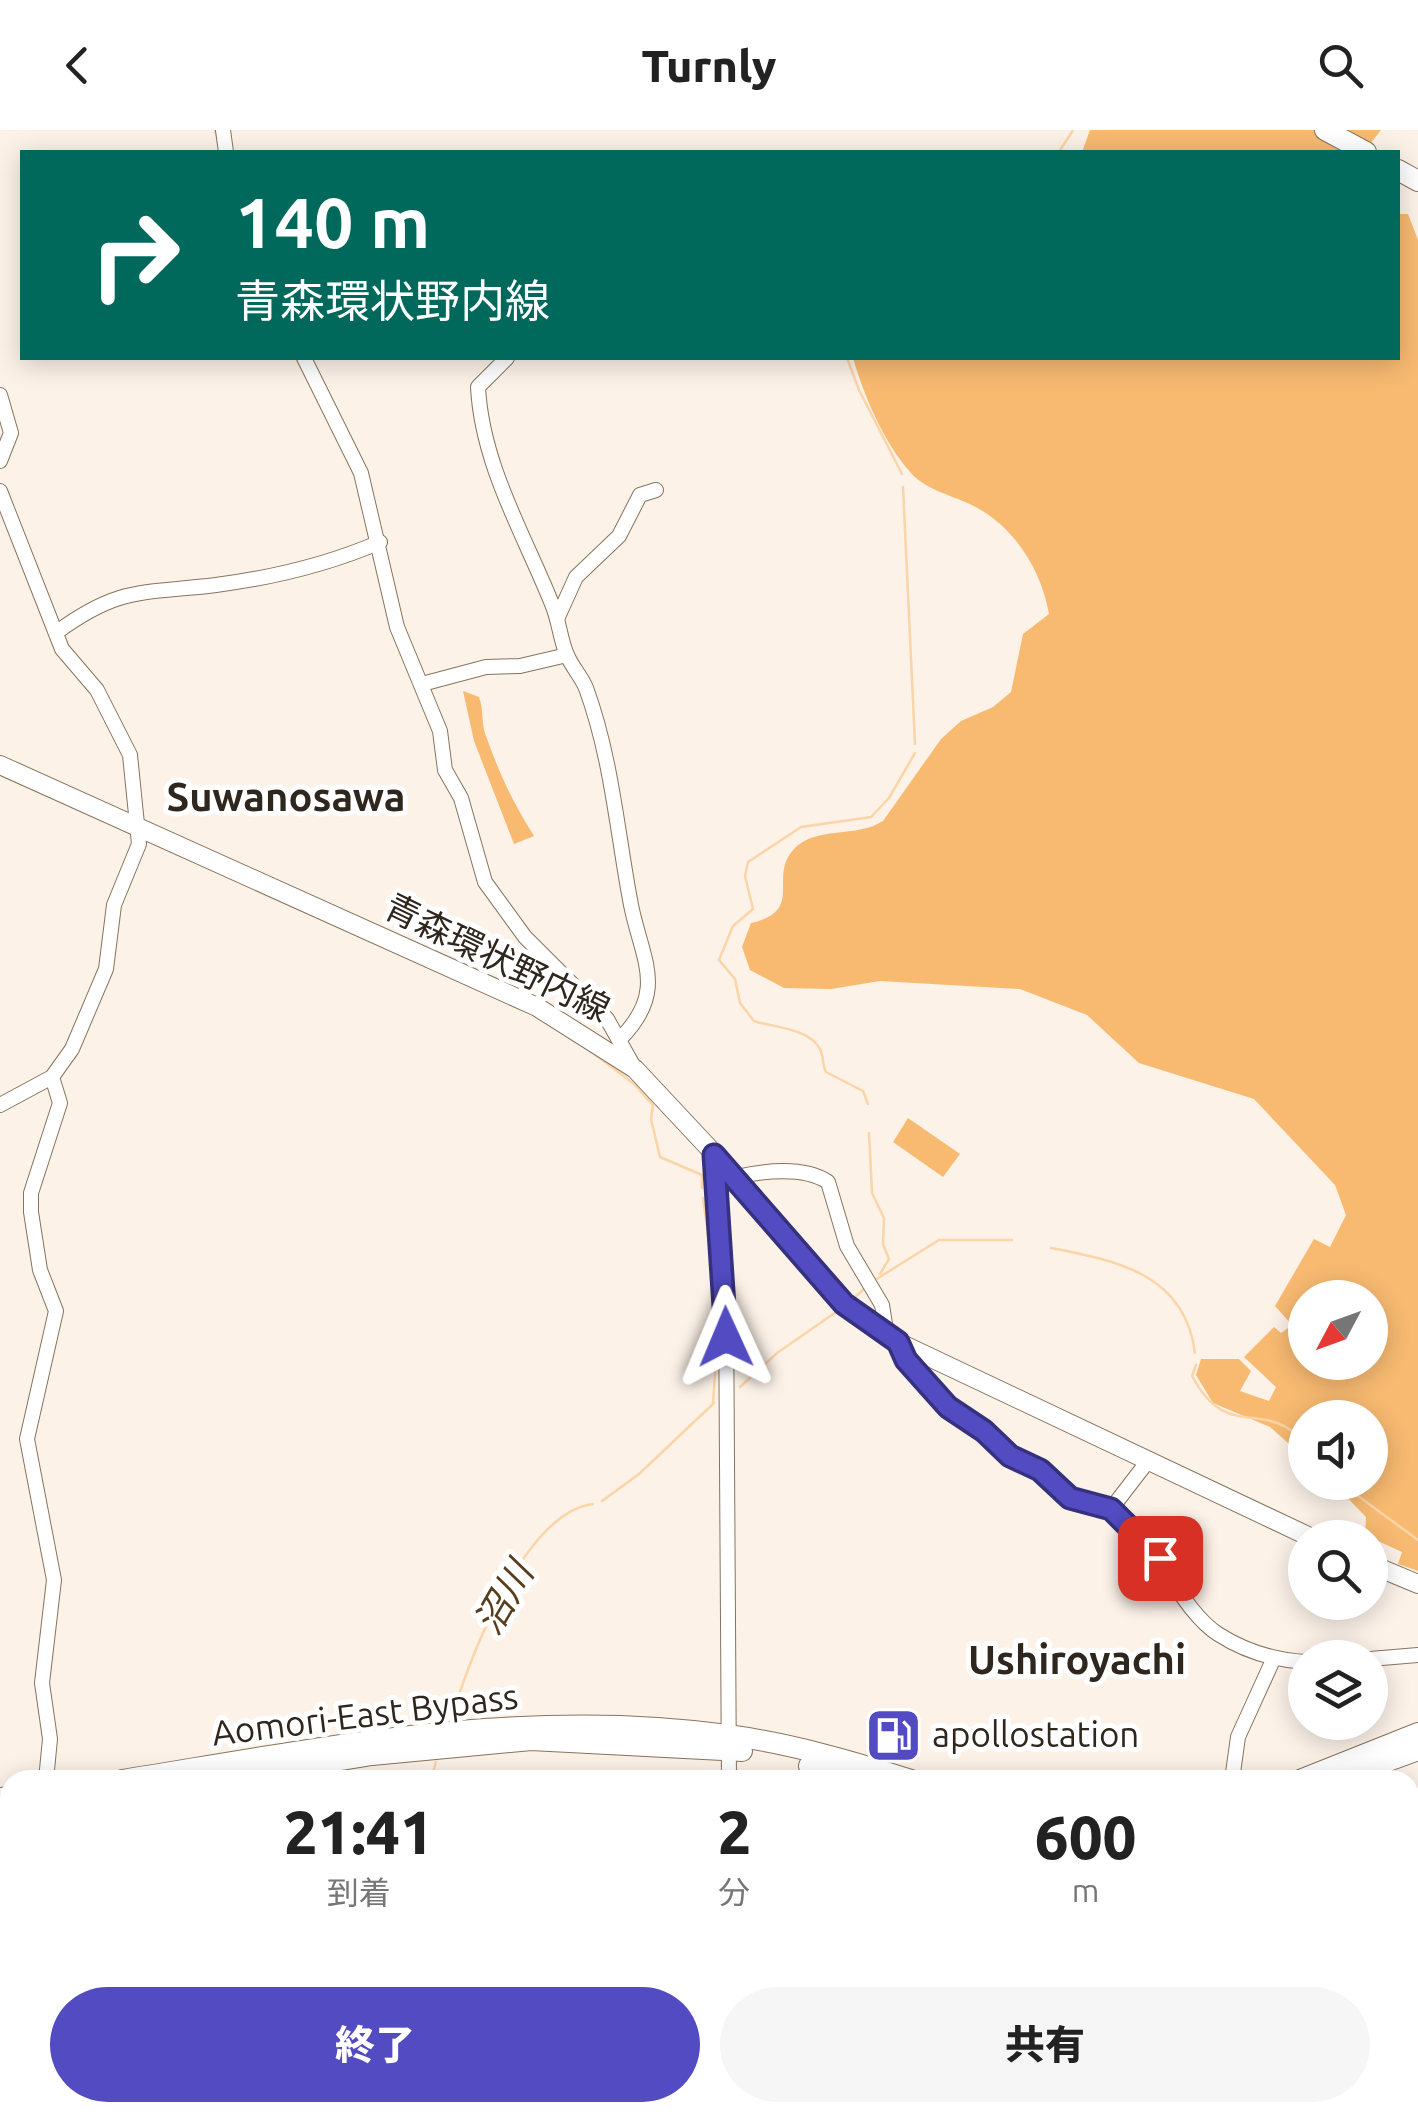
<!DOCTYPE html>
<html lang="ja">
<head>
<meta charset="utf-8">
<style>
  :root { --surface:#fff; --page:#f6f6f6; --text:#222; --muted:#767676; --accent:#524bc2 }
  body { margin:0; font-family:Ubuntu,"Noto Sans JP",sans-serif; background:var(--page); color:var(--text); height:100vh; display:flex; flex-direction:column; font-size:38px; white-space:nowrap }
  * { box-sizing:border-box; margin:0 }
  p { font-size:32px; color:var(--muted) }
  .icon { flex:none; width:55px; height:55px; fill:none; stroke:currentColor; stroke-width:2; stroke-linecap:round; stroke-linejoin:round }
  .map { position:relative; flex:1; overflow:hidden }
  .drawer { position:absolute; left:0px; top:1640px; width:1420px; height:352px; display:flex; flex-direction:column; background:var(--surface); border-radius:30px 30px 0 0; box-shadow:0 5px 25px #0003 }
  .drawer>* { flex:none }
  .top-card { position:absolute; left:20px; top:20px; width:1380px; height:210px; border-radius:0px; box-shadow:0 5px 25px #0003; background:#00695c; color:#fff; overflow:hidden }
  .needle { width:65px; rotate:229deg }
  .controls { position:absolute; left:1288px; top:1150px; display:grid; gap:20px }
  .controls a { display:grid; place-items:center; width:100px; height:100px; border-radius:50%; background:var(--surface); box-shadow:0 5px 25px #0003; font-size:50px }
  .pin { position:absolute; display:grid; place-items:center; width:85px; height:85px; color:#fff; margin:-42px; border-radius:20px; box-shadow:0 5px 15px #0006 }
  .me { position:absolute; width:110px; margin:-55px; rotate:359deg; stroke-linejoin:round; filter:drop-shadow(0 0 8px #0008) }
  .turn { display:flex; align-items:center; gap:35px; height:210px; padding:0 50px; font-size:45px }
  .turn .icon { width:130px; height:130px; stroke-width:2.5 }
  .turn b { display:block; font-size:70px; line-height:85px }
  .eta { display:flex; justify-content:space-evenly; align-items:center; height:170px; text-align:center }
  .eta b { font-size:60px; font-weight:800; line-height:70px }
  .cta { display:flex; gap:20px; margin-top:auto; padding:20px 50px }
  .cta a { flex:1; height:115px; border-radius:60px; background:var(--accent); color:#fff; font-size:40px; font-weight:800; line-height:115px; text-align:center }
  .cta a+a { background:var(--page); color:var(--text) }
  header { display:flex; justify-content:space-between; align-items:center; height:130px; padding:0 50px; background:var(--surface); font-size:45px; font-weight:800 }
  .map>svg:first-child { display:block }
  .built { fill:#ffe2c2 }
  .green { fill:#f8ba71; fill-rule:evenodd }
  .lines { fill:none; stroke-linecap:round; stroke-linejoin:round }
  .stream { stroke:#fbd4a8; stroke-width:2.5 }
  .minor-casing { stroke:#88745d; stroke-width:16 }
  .major-casing { stroke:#88745d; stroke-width:20 }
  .highway-casing { stroke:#88745d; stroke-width:22 }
  .minor { stroke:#fff; stroke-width:14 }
  .major { stroke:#fff; stroke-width:18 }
  .highway { stroke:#fff; stroke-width:20 }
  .route-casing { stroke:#35317e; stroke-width:25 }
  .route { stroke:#524bc2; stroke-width:18 }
  .labels { text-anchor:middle; stroke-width:10; stroke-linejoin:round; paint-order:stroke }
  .street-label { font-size:35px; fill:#2f261d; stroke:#fff }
  .poi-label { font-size:35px; fill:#2f261d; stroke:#fff; text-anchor:start }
  .water-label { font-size:38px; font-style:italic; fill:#593e1e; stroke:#fff }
  .quarter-label { font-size:40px; font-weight:bold; fill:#2f261d; stroke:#fff }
</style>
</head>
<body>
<header><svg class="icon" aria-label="back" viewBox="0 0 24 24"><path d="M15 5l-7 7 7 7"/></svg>Turnly<svg class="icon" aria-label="search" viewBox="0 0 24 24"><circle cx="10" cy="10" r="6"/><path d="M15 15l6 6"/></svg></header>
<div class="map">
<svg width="1418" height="1991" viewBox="0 0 1418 1991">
  <rect width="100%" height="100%" fill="#fcf2e8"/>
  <path class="built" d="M227 1983H398L385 1991H232Z"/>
  <g class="green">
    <path d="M1090 0H1381L1364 22H1082Z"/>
    <path d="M1398 84H1408L1418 110V1441L1398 1434 1402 1422 1365 1405 1366 1387 1333 1353 1370 1352V1288H1305V1328L1270 1297 1213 1273 1196 1245 1201 1229H1239L1251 1241 1240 1261 1269 1271 1276 1257 1244 1227 1274 1197 1281 1203 1292 1195 1275 1176 1314 1109 1330 1117 1346 1085 1335 1055 1254 969 1139 933 1087 885 1020 859 880 851 831 859 784 858 750 840 742 817 751 793C806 780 767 748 794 719 815 696 857 708 883 691L941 609 961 591 993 577 1011 562 1023 504 1049 484C1041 437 1010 390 965 372 947 364 924 358 911 343 884 313 864 266 853 228H1398ZM1305 1168H1370V1232H1305Z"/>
    <path d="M463 561 479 567C484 580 481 595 486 606 499 643 513 673 534 706L514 714 474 611Z"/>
    <path d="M908 988 960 1024 943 1047 893 1012Z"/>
  </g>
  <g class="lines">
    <g class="stream">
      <path d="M215 0 220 21"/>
      <path d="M1059 22 1073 0"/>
      <path d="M296 228 307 248"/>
      <path d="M847 228 859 260 902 344"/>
      <path d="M903 357 915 614"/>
      <path d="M585 917 634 954 653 975 651 989 660 1027 702 1045V1058"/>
      <path d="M868 974 863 961 826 942C822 934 824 927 820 919 809 898 772 897 754 891L740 873 735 849 719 830 733 796 753 779 745 746 748 732 801 697 871 687 889 668 915 623"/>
      <path d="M869 1003 872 1063 884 1088 883 1114 889 1129 880 1144"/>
      <path d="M703 1068 709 1112"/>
      <path d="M1051 1118C1118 1131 1185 1144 1195 1223"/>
      <path d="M711 1120 712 1131"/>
      <path d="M713 1138 715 1152"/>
      <path d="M875 1150 939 1110H1012"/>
      <path d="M715 1163 716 1201"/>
      <path d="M853 1169 865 1158"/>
      <path d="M1196 1235 1192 1246C1229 1315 1265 1265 1305 1314"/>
      <path d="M740 1257 777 1223 839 1180"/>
      <path d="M713 1273 716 1229"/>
      <path d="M1339 1352 1418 1410"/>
      <path d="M602 1371 639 1344 714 1273"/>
      <path d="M451 1589C469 1531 523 1383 593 1374"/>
      <path d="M431 1650 436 1632"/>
      <path d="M443 1982 450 1991"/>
      <path d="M194 1991V1982"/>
    </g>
    <defs>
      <g id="minor">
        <path d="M223 0 226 22"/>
        <path d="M304 228 361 343 397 497 440 601 445 640 461 668 485 752 525 807 607 889 634 937"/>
        <path d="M507 228 478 257C482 335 524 404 552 474 559 490 560 509 567 525 572 537 581 546 586 558 612 629 617 702 631 775 642 830 668 861 620 909"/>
        <path d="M0 265 11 303 0 331"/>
        <path d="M0 361 62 519 97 560 130 625 139 714 114 775 106 839 72 919 52 947 0 975"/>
        <path d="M557 489 576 447 619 406 640 365 656 360"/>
        <path d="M57 502C120 456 142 464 216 455 270 448 329 434 380 412"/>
        <path d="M422 554 486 537 520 536 567 525"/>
        <path d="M714 1025 726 1172 729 1650"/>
        <path d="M736 1047C763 1041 804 1036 828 1052L847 1116 882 1175 887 1207"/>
        <path d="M898 1212C914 1249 975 1301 1009 1325 1017 1331 1028 1333 1037 1338 1050 1347 1058 1361 1071 1368 1085 1376 1103 1373 1115 1382 1158 1415 1180 1479 1218 1504 1246 1522 1273 1530 1305 1532"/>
        <path d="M1111 1379 1148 1331"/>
        <path d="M1370 1529 1418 1525"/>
        <path d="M46 1650 50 1609 42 1553 54 1450 27 1309 56 1181 40 1140 31 1082V1063L60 973 52 947"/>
        <path d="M1232 1650 1238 1607 1273 1530"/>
        <path d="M0 1752 10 1739"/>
        <path d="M815 1982 816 1991"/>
        <path d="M1109 1982 1111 1991"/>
        <path d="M1290 1982 1301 1991"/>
        <path d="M1024 1989 1077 1982"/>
        <path d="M1213 1991 1214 1982"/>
      </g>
      <g id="major">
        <path d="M0 635 537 877 635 939 736 1047 844 1174 887 1207 1312 1408"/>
        <path d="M1370 1434 1418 1454"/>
      </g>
      <g id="highway">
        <path d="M1325 0 1366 22"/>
        <path d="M1398 40 1418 51"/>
        <path d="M809 1636 860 1650"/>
        <path d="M122 1650C322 1618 524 1576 727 1605 789 1613 851 1631 911 1650"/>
        <path d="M218 1650 372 1625 531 1610 742 1621"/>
        <path d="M1300 1650 1418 1603"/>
        <path d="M1336 1650 1418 1620"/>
        <path d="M0 1668 10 1667"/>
        <path d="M0 1685 10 1683"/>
        <path d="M1410 1928 1418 1933"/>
      </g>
    </defs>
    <use href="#minor" class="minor-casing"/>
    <use href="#major" class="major-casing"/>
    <use href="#highway" class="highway-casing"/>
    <use href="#minor" class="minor"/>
    <use href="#major" class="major"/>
    <use href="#highway" class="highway"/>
  </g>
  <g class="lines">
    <defs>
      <path id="route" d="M726 1207 714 1025 844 1174 898 1212 906 1230 948 1277 984 1301 1010 1326 1040 1340 1070 1368 1111 1379 1160 1428"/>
    </defs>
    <use href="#route" class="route-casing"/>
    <use href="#route" class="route"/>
  </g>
  <defs>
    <symbol id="fuel-square" viewBox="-11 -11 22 22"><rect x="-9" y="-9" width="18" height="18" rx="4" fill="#524bc2" stroke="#fff"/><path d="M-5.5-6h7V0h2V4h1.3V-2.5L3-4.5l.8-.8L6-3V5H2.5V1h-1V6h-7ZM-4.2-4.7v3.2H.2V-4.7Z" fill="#fff"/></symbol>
  </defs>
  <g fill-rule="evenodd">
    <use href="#fuel-square" x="862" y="1574" width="63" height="63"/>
  </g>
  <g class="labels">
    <g class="street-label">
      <text transform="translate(497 828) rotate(26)" y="12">青森環状野内線</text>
      <text transform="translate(365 1585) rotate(-7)" y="12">Aomori-East Bypass</text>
    </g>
    <g class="poi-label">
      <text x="932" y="1617">apollostation</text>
    </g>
    <g class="water-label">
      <text transform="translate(504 1468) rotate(-60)" y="13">沼川</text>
    </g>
    <g class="quarter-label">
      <text x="286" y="681">Suwanosawa</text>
      <text x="1077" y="1544">Ushiroyachi</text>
    </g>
  </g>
</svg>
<div class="controls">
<a><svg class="needle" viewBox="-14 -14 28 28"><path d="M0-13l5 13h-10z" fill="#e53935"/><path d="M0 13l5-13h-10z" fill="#767676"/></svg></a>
<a><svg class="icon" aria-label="sound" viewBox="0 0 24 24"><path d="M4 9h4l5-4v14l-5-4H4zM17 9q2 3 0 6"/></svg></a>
<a><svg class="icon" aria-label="search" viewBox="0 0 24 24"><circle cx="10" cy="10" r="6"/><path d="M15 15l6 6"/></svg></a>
<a><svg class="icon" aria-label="layers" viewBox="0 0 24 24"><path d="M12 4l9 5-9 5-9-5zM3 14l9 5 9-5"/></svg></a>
</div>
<div class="pin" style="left:1160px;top:1428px;background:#d93025"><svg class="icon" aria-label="arrive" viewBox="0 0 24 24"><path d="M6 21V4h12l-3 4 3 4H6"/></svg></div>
<svg class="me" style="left:726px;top:1207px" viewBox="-20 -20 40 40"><path d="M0-17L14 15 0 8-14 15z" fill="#524bc2" stroke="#fff" stroke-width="4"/></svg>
<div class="top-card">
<div class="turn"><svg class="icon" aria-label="right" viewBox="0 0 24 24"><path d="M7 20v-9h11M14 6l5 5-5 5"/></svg><div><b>140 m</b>青森環状野内線</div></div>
</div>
<section class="drawer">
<div class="eta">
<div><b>21:41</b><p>到着</p></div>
<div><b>2</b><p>分</p></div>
<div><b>600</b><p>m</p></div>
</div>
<div class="cta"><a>終了</a><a>共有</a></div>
</section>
</div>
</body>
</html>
